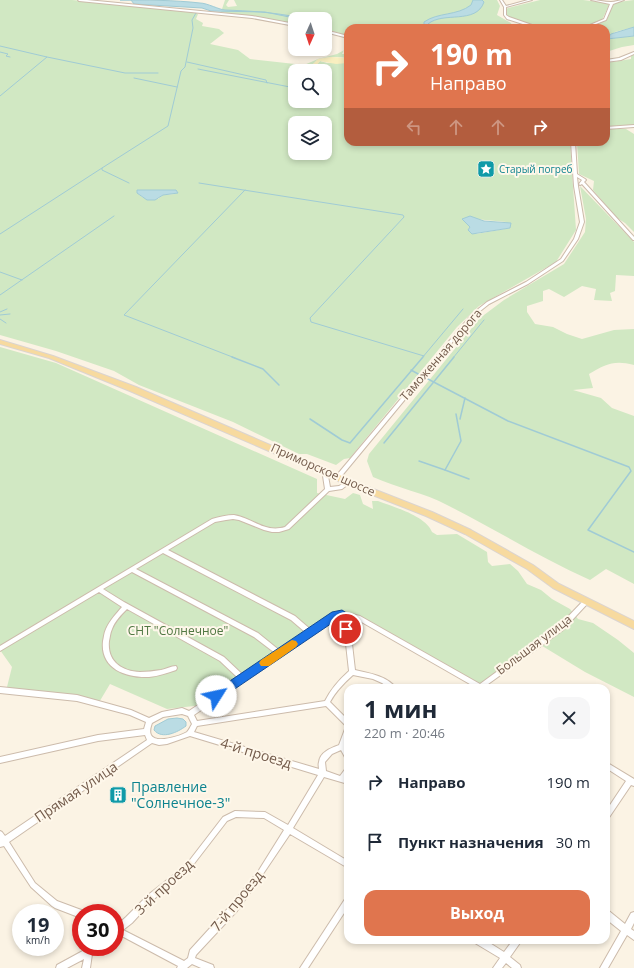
<!DOCTYPE html>
<html lang="ru">
<head>
<meta charset="utf-8">
<style>
  :root { --surface:#fff; --page:#f6f6f7; --text:#1f2937; --muted:#747a83; --accent:#e0754e }
  body { margin:0; font-family:"Open Sans",sans-serif; background:var(--page); color:var(--text); height:100vh; display:flex; flex-direction:column; font-size:15px; white-space:nowrap }
  * { box-sizing:border-box; margin:0 }
  p { font-size:13px; color:var(--muted) }
  .icon { flex:none; width:22px; height:22px; fill:none; stroke:currentColor; stroke-width:2; stroke-linecap:round; stroke-linejoin:round }
  .map { position:relative; flex:1; overflow:hidden }
  .sheet { position:absolute; left:344px; top:684px; width:266px; height:260px; display:flex; flex-direction:column; background:var(--surface); border-radius:12px; box-shadow:0 2px 6px #0003 }
  .sheet>* { flex:none }
  .hud { position:absolute; left:344px; top:24px; width:266px; height:122px; border-radius:12px; box-shadow:0 2px 6px #0003; background:#e0754e; color:#fff; overflow:hidden }
  .needle { width:26px; rotate:183deg }
  .buttons { position:absolute; left:288px; top:12px; display:grid; gap:8px }
  .buttons a { display:grid; place-items:center; width:44px; height:44px; border-radius:8px; background:var(--surface); box-shadow:0 2px 6px #0003; font-size:20px }
  .speed { position:absolute; left:12px; top:904px; display:flex; gap:8px; font-size:20px; font-weight:700; text-align:center }
  .speed>* { display:grid; place-content:center; width:52px; height:52px; border-radius:50%; background:var(--surface); box-shadow:0 2px 6px #0003; line-height:1 }
  .speed small { font-size:10px; font-weight:400 }
  .speed .limit { border:6px solid #d22; background:#fff; color:#111 }
  .pin { position:absolute; display:grid; place-items:center; width:34px; height:34px; color:#fff; margin:-17px; border:2px solid #fff; border-radius:50%; box-shadow:0 1px 4px #0007 }
  .me { position:absolute; width:44px; margin:-22px; rotate:55deg; stroke-linejoin:round; filter:drop-shadow(0 0 3px #0008) }
  .turn { display:flex; align-items:center; gap:14px; height:84px; padding:0 20px; font-size:18px }
  .turn .icon { width:52px; height:52px; stroke-width:2.5 }
  .turn b { display:block; font-size:28px; line-height:34px }
  .lanes { display:flex; align-items:center; height:38px; padding:0 20px; background:#0003; justify-content:center; gap:20px; direction:ltr }
  .lanes .off { opacity:.35 }
  .round { display:grid; place-items:center; flex:none; width:42px; height:42px; border-radius:12px; background:var(--page) }
  .head { display:flex; align-items:center; justify-content:space-between; height:68px; padding:0 20px }
  h1 { font-size:24px; font-weight:700; line-height:30px }
  .button { display:flex; gap:8px; margin-top:auto; padding:8px 20px }
  .button a { flex:1; height:46px; border-radius:12px; background:var(--accent); color:#fff; font-size:16px; font-weight:700; line-height:46px; text-align:center }
  ul { padding:0; list-style:none }
  li { display:flex; align-items:center; gap:12px; height:60px; padding:0 20px }
  li div { flex:1 }
  li b { display:block; font-size:15px }
  li em { font-style:normal }
  .map>svg:first-child { display:block }
  .green { fill:#d1e8c3; fill-rule:evenodd }
  .sand { fill:#f9efc0 }
  .water { fill:#badce4; stroke:#a0cbd5 }
  .lines { fill:none; stroke-linecap:round; stroke-linejoin:round }
  .stream-far1 { stroke:#a0cbd5; stroke-width:1 }
  .stream { stroke:#a0cbd5; stroke-width:1.5 }
  .street-casing { stroke:#ccbbab; stroke-width:2 }
  .primary-casing { stroke:#dbd4d0; stroke-width:2 }
  .street { fill:#fff; fill-rule:evenodd }
  .primary { fill:#f7da9f; fill-rule:evenodd }
  .route { fill:#1a73e8; stroke:#114b97 }
  .slow { fill:#f59e0b }
  .labels { text-anchor:middle; stroke-width:4; stroke-linejoin:round; paint-order:stroke }
  .far-culture-label { font-size:10px; fill:#0d838f; stroke:#fef7ea; text-anchor:start }
  .street-label { font-size:12px; fill:#735b4b; stroke:#fef7ea }
  .park-label { font-size:12px; fill:#517843; stroke:#fef7ea }
  .near-street-label { font-size:14px; fill:#735b4b; stroke:#fef7ea }
  .near-culture-label { font-size:14px; fill:#0d838f; stroke:#fef7ea; text-anchor:start }
</style>
</head>
<body>
<div class="map">
<svg width="634" height="968" viewBox="0 0 634 968">
  <rect width="100%" height="100%" fill="#fbf3e4"/>
  <g class="green">
    <path d="M0 0H72L195 12 198 14 196 19 203 23 202 26 219 29 224 33 210 44 238 50 250 59 304 65 318 59 337 54 348 48 344 50 342 54H348V58C338 57 327 56 317 60 316 61 315 63 313 64 306 68 297 63 291 66H315L320 61 327 63H348V142H570L576 230 556 262 479 306 457 327 350 458 344 459 336 465 307 454H299L233 422 139 385 114 371 56 351 0 335ZM295 71H325V101H295ZM295 123H325V153H295ZM137 190 142 191 176 190 175 194 163 195 158 199C149 199 140 200 137 190ZM475 219 506 222 510 228 476 234 468 230 470 227 468 224Z"/>
    <path d="M225 0H229L226 5 228 7 237 6 234 0H497L500 6 497 15 511 23 512 26 531 28H348V36L325 29V19H295V24L221 12Z"/>
    <path d="M540 0H583L607 3 609 5 602 20C576 32 531 33 507 16L506 9 508 8Z"/>
    <path d="M634 0V27L615 32 607 38 634 36V45L622 47 606 52V28H587L606 20 612 5 618 2Z"/>
    <path d="M634 54V126L606 127V63L631 59V56Z"/>
    <path d="M613 129H626L634 134V232L625 223 617 218 593 190 594 181 579 174 577 142H606V130Z"/>
    <path d="M580 186 634 242V276L616 275 615 291 610 293 612 301 594 300 596 289 582 286 564 297 549 289 543 291V301L527 306V312L535 324 553 327 567 334 582 339 614 330 634 329V365C614 360 606 364 589 374L593 388 573 390 601 398 612 408 634 416V584L606 569 590 580C541 558 495 529 447 505 425 493 397 488 373 477L367 461 369 454 480 318 504 300 564 264 585 232 586 219Z"/>
    <path d="M0 347 56 363 317 479V493L345 499 353 493 360 495 363 504 373 509 372 501H378C394 507 426 516 432 532L437 535 457 534 487 552 488 562 492 566 510 564 518 571 527 584 541 590 552 599 570 609 578 619 593 623 618 640 634 653V697L585 672 539 644 483 684H476L360 618 346 612 335 615 203 705 167 709 110 684 98 704 6 691 12 667 0 650Z"/>
  </g>
  <path class="sand" d="M331 57 348 58V63L336 64 320 61 316 66 304 67 291 66 313 64 318 59Z"/>
  <g class="water">
    <path d="M120 0C146 0 174 0 200 3 207 3 220 10 225 10 249 11 272 12 296 17L299 19 265 12 211 11 202 8 134 4 131 0Z"/>
    <path d="M473 0H482L484 2C476 25 443 11 428 24L433 28 424 26V22C438 12 457 16 471 5Z"/>
    <path d="M634 27V36L607 39 611 34Z"/>
    <path d="M137 190H176L178 193 163 195 155 200H147L137 193Z"/>
    <path d="M470 216 484 221 511 223 510 228 472 234 468 230 470 227 462 219Z"/>
    <path d="M177 718 183 719 186 722V726C178 732 162 740 154 730L155 726 168 719Z"/>
  </g>
  <g class="lines">
    <g class="stream-far1">
      <path d="M0 46 47 57 0 96"/>
      <path d="M0 52 8 54 6 56 10 57"/>
      <path d="M47 57 125 73H158"/>
      <path d="M187 62 266 80 267 83"/>
      <path d="M198 69 295 88"/>
      <path d="M134 78 177 87"/>
      <path d="M129 183 102 170V168L168 126 181 71 185 67 193 28 192 20 196 13"/>
      <path d="M199 183 403 215 404 217 310 318 311 322 424 356"/>
      <path d="M0 234 102 168"/>
      <path d="M0 272 22 280"/>
      <path d="M0 295 114 216"/>
      <path d="M0 312 7 309"/>
      <path d="M0 315 10 314"/>
      <path d="M0 319 6 323"/>
      <path d="M235 358 124 315 245 190"/>
      <path d="M422 358 463 309"/>
      <path d="M453 358 484 320"/>
    </g>
    <g class="stream">
      <path d="M232 357 263 369 279 385"/>
      <path d="M411 370 420 375"/>
      <path d="M426 378 508 421 629 467 631 471 588 530 634 552"/>
      <path d="M456 414 461 441 445 470 469 479"/>
      <path d="M310 419 342 440 350 443 423 357"/>
      <path d="M460 419 465 398"/>
      <path d="M384 443 454 357"/>
      <path d="M419 461 445 470"/>
    </g>
    <defs>
      <g id="street">
        <path d="M78 0H87L252 16 295 24V26L252 18 79 1Z"/>
        <path d="M500 0H502L506 6 528 0H532L506 7V15L509 17 535 26V28L507 19 504 15V7Z"/>
        <path d="M591 0C598 0 604 2 611 2 615 2 620 0 624 0L613 4 606 20 586 28H583L604 19 610 4Z"/>
        <path d="M325 30 348 36V38L325 32Z"/>
        <path d="M634 52V54L621 60 606 62V60L619 58Z"/>
        <path d="M634 125V127L606 129V127Z"/>
        <path d="M571 142H575L577 174 585 179 586 180 584 182 634 237V240H633L582 184 580 185 579 184 582 180 577 177 578 186 584 222 578 239 563 261 528 284 489 304 474 316 340 478H336V476L472 314 487 302 526 282 561 259 574 239 580 222 574 186Z"/>
        <path d="M328 471 330 473 328 476 330 487 339 486 349 480 351 482 342 489 329 491 289 529 279 532H272L264 530 239 520 233 519 226 520 215 522 168 550 295 616 310 629 335 613 343 612 360 616 480 684 559 626 584 600H588L589 602 563 630 484 687 485 688H475V687L358 620 346 617 352 644 355 670C369 673 387 676 396 688H389L382 683 373 679 353 675C344 683 336 691 330 702L348 720V738L346 746 348 749V760L346 759 341 750 332 754 325 762 326 771 340 776 346 768 348 767V775L346 777 348 778V784L324 777 293 828 348 861V868L290 834 263 874 237 911 196 955 195 958 213 965 214 968H201L192 964 187 968H177L178 966 118 934 115 936V925L116 926 126 917 148 895 186 865 223 817 235 811 265 812 288 825 318 775 190 736 167 744 159 745 152 743 9 842 35 883 57 901 84 911V913H81V918L55 908 52 906 31 887 4 846 0 847V831L2 832 5 836 147 740 145 735 98 741 0 763V757L98 735 144 729 146 722 130 715 77 701 0 693V687L77 695 131 710 149 718 162 712 182 708 189 711 238 678 220 661 127 609C121 615 115 621 112 629 110 633 110 637 109 641 107 661 121 671 140 672 147 672 154 671 161 670 166 669 171 666 176 666L177 668 176 670C167 673 159 676 149 677 126 678 100 669 103 641 104 637 104 633 106 629 110 620 116 614 122 607L99 592 0 651V646L212 519C219 517 227 515 234 515 253 518 264 533 285 527L325 489 323 476 326 472ZM163 553 291 620 305 632 279 650 258 633 136 569ZM132 572 254 637 275 653 243 675 224 657 124 602 103 589ZM336 617H341L346 644 349 671C339 680 331 689 325 701L197 721 194 715 310 635H312L313 633ZM326 706 346 726H347L346 727 345 729 339 745C331 748 320 752 319 762 318 765 319 767 319 769L194 732 197 726ZM182 714 188 716 192 724C190 727 189 730 187 732 180 736 156 744 151 735 149 731 151 726 152 723L163 717ZM236 817 264 818 284 830 259 870 231 905 190 950 188 958 184 961 123 930 132 923 154 899 190 869 227 821Z"/>
        <path d="M606 762 634 779V786L631 785 608 819 606 820V811L626 781 606 768Z"/>
        <path d="M348 897V907L308 968H300L345 899Z"/>
        <path d="M606 910 609 911 625 924 631 913 634 912V923L631 929 634 931V940L627 935 608 968H600L621 931 606 919Z"/>
        <path d="M474 940H485L504 952 513 940H522L510 957 520 965 521 968H512L506 963 502 968H493L500 958 475 943Z"/>
        <path d="M90 947H101L100 950 92 954 90 968H82L84 959 67 968H56L57 965Z"/>
      </g>
      <path id="primary" d="M0 340 53 356 136 387 358 483 432 512 471 530 533 565 559 584 634 621V629L553 588 527 569 465 534 426 516 352 487 130 391 49 358 0 344Z"/>
    </defs>
    <use href="#street" class="street-casing"/>
    <use href="#primary" class="primary-casing"/>
    <use href="#street" class="street"/>
    <use href="#primary" class="primary"/>
  </g>
  <path class="route" d="M342 610 348 614 351 629 349 632H342L338 619 220 699H212L211 696 212 693 332 612Z"/>
  <path class="slow" d="M292 640 296 641 298 644 296 647 269 666H261L259 663 261 660Z"/>
  <defs>
    <symbol id="sight-square" viewBox="-11 -11 22 22"><rect x="-9" y="-9" width="18" height="18" rx="4" fill="#0f9aa8" stroke="#fef7ea"/><path d="M0-6L1.8-2.2L6-1.7L2.9 1.2L3.7 5.4L0 3.3L-3.7 5.4L-2.9 1.2L-6-1.7L-1.8-2.2Z" fill="#fff"/></symbol>
    <symbol id="building-square" viewBox="-11 -11 22 22"><rect x="-9" y="-9" width="18" height="18" rx="4" fill="#0f9aa8" stroke="#fef7ea"/><path d="M-4-6H4V6H1V3H-1V6H-4ZM-2.5-4.3h1.7v1.8h-1.7ZM.8-4.3h1.7v1.8H.8ZM-2.5-1h1.7V.8h-1.7ZM.8-1h1.7V.8H.8Z" fill="#fff"/></symbol>
  </defs>
  <g fill-rule="evenodd">
    <use href="#sight-square" x="476" y="159" width="20" height="20"/>
    <use href="#building-square" x="108" y="785" width="20" height="20"/>
  </g>
  <g class="labels">
    <g class="far-culture-label">
      <text x="499" y="173">Старый погреб</text>
    </g>
    <g class="street-label">
      <text transform="translate(441 355) rotate(-49)" y="4">Таможенная дорога</text>
      <text transform="translate(323 470) rotate(24)" y="4">Приморское шоссе</text>
      <text transform="translate(534 645) rotate(-37)" y="4">Большая улица</text>
    </g>
    <g class="park-label">
      <text x="178" y="635">СНТ "Солнечное"</text>
    </g>
    <g class="near-street-label">
      <text transform="translate(256 753) rotate(17)" y="5">4-й проезд</text>
      <text transform="translate(76 792) rotate(-34)" y="5">Прямая улица</text>
      <text transform="translate(164 887) rotate(-43)" y="5">3-й проезд</text>
      <text transform="translate(237 901) rotate(-51)" y="5">7-й проезд</text>
    </g>
    <g class="near-culture-label">
      <text x="131" y="792">Правление<tspan x="131" dy="16">"Солнечное-3"</tspan></text>
    </g>
  </g>
</svg>
<div class="buttons">
<a><svg class="needle" viewBox="-14 -14 28 28"><path d="M0-13l5 13h-10z" fill="#e53935"/><path d="M0 13l5-13h-10z" fill="#747a83"/></svg></a>
<a><svg class="icon" aria-label="search" viewBox="0 0 24 24"><circle cx="10" cy="10" r="6"/><path d="M15 15l6 6"/></svg></a>
<a><svg class="icon" aria-label="layers" viewBox="0 0 24 24"><path d="M12 4l9 5-9 5-9-5zM3 14l9 5 9-5"/></svg></a>
</div>
<div class="speed"><div>19<small>km/h</small></div><div class="limit">30</div></div>
<div class="pin" style="left:346px;top:629px;background:#d93025"><svg class="icon" aria-label="arrive" viewBox="0 0 24 24"><path d="M6 21V4h12l-3 4 3 4H6"/></svg></div>
<svg class="me" style="left:216px;top:696px" viewBox="-20 -20 40 40"><circle r="19" fill="#fff"/><path d="M0-13L10 11 0 6-10 11z" fill="#1a73e8"/></svg>
<div class="hud">
<div class="turn"><svg class="icon" aria-label="right" viewBox="0 0 24 24"><path d="M7 20v-9h11M14 6l5 5-5 5"/></svg><div><b>190 m</b>Направо</div></div>
<div class="lanes"><svg class="icon off" aria-label="left" viewBox="0 0 24 24"><path d="M17 20v-9H6M10 6l-5 5 5 5"/></svg><svg class="icon off" aria-label="ahead" viewBox="0 0 24 24"><path d="M12 20V5M6 11l6-6 6 6"/></svg><svg class="icon off" aria-label="ahead" viewBox="0 0 24 24"><path d="M12 20V5M6 11l6-6 6 6"/></svg><svg class="icon" aria-label="right" viewBox="0 0 24 24"><path d="M7 20v-9h11M14 6l5 5-5 5"/></svg></div>
</div>
<section class="sheet">
<div class="head"><div><h1>1 мин</h1><p>220 m · 20:46</p></div><a class="round"><svg class="icon" aria-label="close" viewBox="0 0 24 24"><path d="M6 6l12 12M18 6L6 18"/></svg></a></div>
<ul>
<li><svg class="icon" aria-label="right" viewBox="0 0 24 24"><path d="M7 20v-9h11M14 6l5 5-5 5"/></svg><div><b>Направо</b></div><em>190 m</em></li>
<li><svg class="icon" aria-label="arrive" viewBox="0 0 24 24"><path d="M6 21V4h12l-3 4 3 4H6"/></svg><div><b>Пункт назначения</b></div><em>30 m</em></li>
</ul>
<div class="button"><a>Выход</a></div>
</section>
</div>
</body>
</html>
